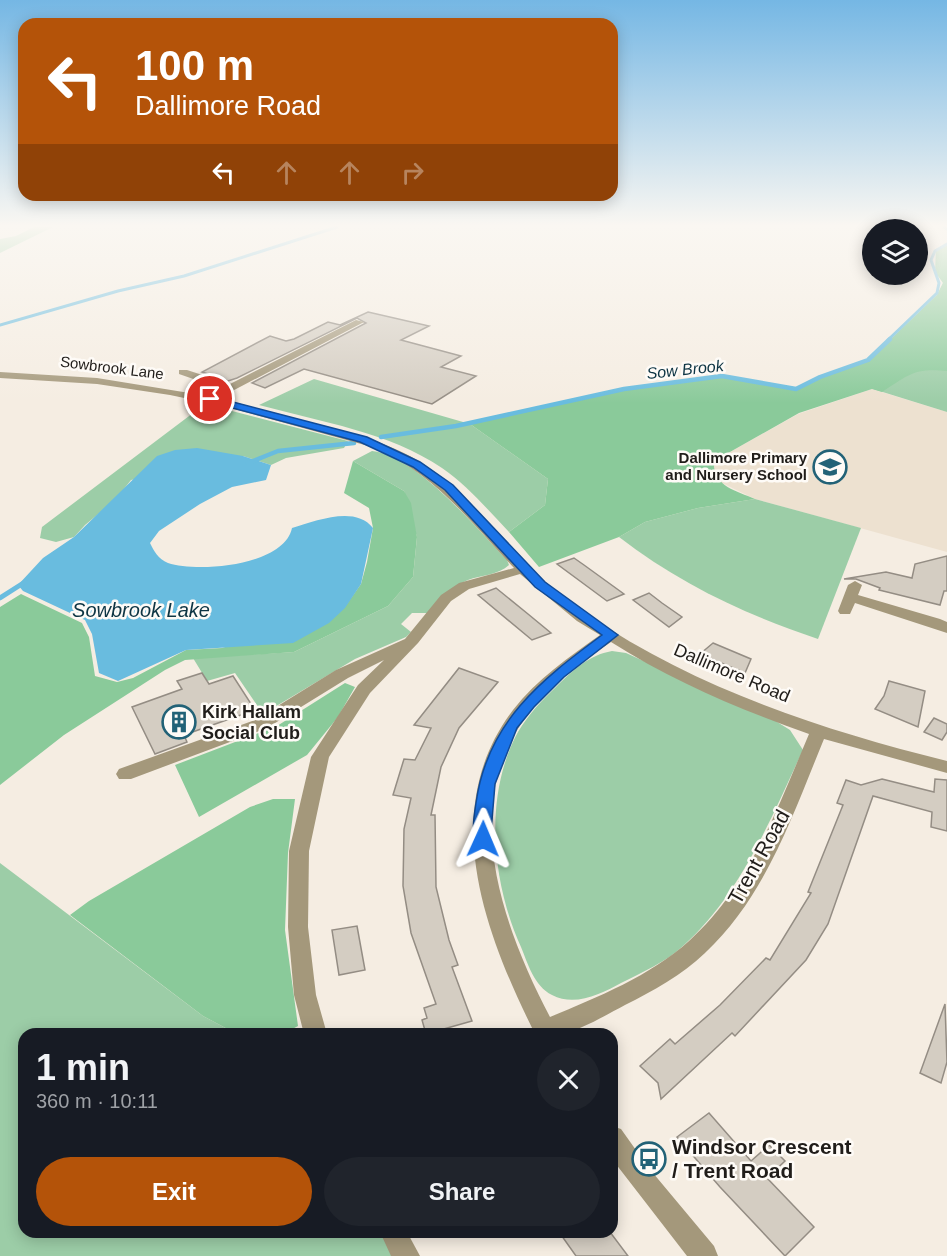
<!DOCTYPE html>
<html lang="en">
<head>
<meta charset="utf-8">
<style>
  :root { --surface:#171b24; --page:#20242c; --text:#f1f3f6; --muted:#9ea1a6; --accent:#b45309 }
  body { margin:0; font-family:Arial,sans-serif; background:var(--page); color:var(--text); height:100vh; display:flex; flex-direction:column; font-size:22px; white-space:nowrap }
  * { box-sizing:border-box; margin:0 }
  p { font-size:20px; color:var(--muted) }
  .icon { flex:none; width:33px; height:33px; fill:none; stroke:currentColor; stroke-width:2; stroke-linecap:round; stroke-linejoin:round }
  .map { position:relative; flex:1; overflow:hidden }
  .sheet { position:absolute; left:18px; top:1028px; width:600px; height:210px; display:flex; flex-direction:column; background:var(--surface); border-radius:18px; box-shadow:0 3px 15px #0003 }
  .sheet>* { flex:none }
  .hud { position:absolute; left:18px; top:18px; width:600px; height:183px; border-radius:18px; box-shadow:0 3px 15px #0003; background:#b45309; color:#fff; overflow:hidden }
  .controls { position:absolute; left:862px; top:219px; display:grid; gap:12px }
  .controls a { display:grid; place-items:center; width:66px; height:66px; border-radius:50%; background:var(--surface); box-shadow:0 3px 15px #0003; font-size:30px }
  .pin { position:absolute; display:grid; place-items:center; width:51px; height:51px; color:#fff; margin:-26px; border:3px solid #fff; border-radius:50%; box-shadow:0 2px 6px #0007 }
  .me { position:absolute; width:66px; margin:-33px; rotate:1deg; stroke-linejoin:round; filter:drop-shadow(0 0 4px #0008) }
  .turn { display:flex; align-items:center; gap:21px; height:126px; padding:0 18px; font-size:27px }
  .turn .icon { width:78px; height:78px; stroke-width:2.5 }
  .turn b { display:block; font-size:42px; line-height:51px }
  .lanes { display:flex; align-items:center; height:57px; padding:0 18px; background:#0003; justify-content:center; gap:30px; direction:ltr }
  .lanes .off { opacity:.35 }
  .round { display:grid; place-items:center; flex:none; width:63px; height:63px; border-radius:32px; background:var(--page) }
  .head { display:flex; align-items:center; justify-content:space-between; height:102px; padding:0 18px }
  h1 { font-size:36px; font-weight:700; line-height:45px }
  .primary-button { display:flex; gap:12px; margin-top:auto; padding:12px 18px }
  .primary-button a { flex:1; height:69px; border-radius:36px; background:var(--accent); color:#fff; font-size:24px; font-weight:700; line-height:69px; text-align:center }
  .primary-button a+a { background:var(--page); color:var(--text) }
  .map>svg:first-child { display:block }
  .built { fill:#ede1d0 }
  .green { fill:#9ccda7 }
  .forest { fill:#8aca9a }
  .water { fill:#69bcdf }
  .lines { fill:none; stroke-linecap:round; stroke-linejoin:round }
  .stream-far2 { stroke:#69bcdf; stroke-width:3 }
  .stream-far1 { stroke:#69bcdf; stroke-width:4.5 }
  .stream { stroke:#69bcdf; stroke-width:5 }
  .building { fill:#d4cdc2; stroke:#948d84; stroke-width:1.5 }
  .minor { fill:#a4987b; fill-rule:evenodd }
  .route { fill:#1a73e8; stroke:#114b97; stroke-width:1.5 }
  .labels { text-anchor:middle; stroke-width:5; stroke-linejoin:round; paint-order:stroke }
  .far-street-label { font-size:15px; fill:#201d1a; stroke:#fefbf7 }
  .far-poi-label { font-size:15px; font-weight:bold; fill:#201d1a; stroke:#fefbf7; text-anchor:end }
  .far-water-label { font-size:16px; font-style:italic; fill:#0e3544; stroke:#fefbf7 }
  .street-label { font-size:18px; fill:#201d1a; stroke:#fefbf7 }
  .poi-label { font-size:18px; font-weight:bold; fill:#201d1a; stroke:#fefbf7; text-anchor:start }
  .water-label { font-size:20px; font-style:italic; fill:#0e3544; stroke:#fefbf7 }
  .near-street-label { font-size:21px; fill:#201d1a; stroke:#fefbf7 }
  .near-poi-label { font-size:21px; font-weight:bold; fill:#201d1a; stroke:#fefbf7; text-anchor:start }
</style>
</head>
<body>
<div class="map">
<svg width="947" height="1256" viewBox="0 0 947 1256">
  <rect width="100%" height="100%" fill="#f5ede2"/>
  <path class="built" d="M872 389 947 412V552L755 499 718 481 713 473 714 461 798 414Z"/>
  <g class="green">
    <path d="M947 246V412L828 375 869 360 937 295 943 283 936 249Z"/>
    <path d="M314 379 470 424 548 479 545 505 509 532C488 510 467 485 442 468 389 432 321 422 259 405Z"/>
    <path d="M205 404 348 441 344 448 286 458 271 465 243 456 131 480 115 500 85 525 74 537 56 542 40 538 42 527Z"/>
    <path d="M372 451C416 455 477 529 507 560L509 565C499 575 481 575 468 580 451 586 440 601 428 613H412L401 624 411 632 406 637 355 659 263 714 235 673 207 681 193 658 294 652 388 606 413 577 417 537 404 491 353 461Z"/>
    <path d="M755 499 861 528 818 639C746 615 680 584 619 537L645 522 698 508Z"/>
    <path d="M612 651 626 653 774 720 790 730 803 750C771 818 741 894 683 946 666 962 641 973 621 983 601 994 575 1007 552 995 534 986 528 964 521 947 492 883 483 796 518 732 528 715 542 700 556 687 573 670 589 655 612 651Z"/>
    <path d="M0 863 203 1016 235 1033 24 1034V1232H405L418 1256H0Z"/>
  </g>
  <g class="forest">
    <path d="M34 227H53L0 253V239L16 236Z"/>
    <path d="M947 246V371C913 368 909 375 882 392L872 389 799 413 714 461C712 486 736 491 755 499L698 508 645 522 619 537 539 567 509 532 545 505 548 479 470 424 626 390 725 377 797 390 821 378 869 360 937 295 943 283 935 272 936 249Z"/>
    <path d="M353 461 404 491 411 503 417 537 413 577 388 606 294 652 185 660 165 670 64 735 0 785V607L21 594 82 623 89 637 95 676 117 682 133 678 186 650 222 648 344 608 361 584 367 562 373 528 369 508 344 493Z"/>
    <path d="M345 683 355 687 338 717 307 755 199 817 175 765 277 726Z"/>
    <path d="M273 799H295L288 853 285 930 298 1026 285 1033H235L203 1016 70 915 89 901 250 807Z"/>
  </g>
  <path class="water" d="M197 448 243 456 271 465 266 480 232 487 200 504 159 531 150 543C154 551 158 559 168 563 198 573 284 566 292 528 316 521 355 505 373 528L361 584 345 608 329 623 293 643 186 650 118 681 99 673 92 634 85 620 23 591 18 585 43 558 74 537 157 456 175 450Z"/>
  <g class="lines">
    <g class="stream-far2">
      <path d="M944 227 947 229"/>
      <path d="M0 325 118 291 184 276 337 227"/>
      <path d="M888 340 937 293 939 283 931 260 935 251 947 244"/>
    </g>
    <g class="stream-far1">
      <path d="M381 437 456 426 624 389 722 376 796 389 820 377 868 360 890 339"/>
      <path d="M248 463 278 451 354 443"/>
    </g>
    <path class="stream" d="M0 598 25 582"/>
  </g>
  <g class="building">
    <path d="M368 312 429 326 401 340 461 356 441 367 476 376 432 404 304 369 265 388 252 383 366 323 357 318 237 378 228 381 202 372 270 336 286 341 294 339 328 322 340 325Z"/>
    <path d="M947 556V591H944L940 605 879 590 880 588 856 579H844L886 572 912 578 915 564Z"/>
    <path d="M574 558 584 565 624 594 607 601 557 564Z"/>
    <path d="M496 588 528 614 551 633 532 640 478 595Z"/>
    <path d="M649 593 662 603 682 617 669 627 633 600Z"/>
    <path d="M713 643 751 659 745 673 700 654Z"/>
    <path d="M459 668 498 682 459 728 441 767 431 815H435L436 887 449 940 458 965 452 967 472 1021 426 1034 422 1020 427 1018 424 1008 436 1004 411 933 403 886 404 829 411 798 393 795 404 759 415 760 431 728 414 725Z"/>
    <path d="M202 673 209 684 233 676 255 710 184 735 187 742 155 754 132 707 182 689 177 681Z"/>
    <path d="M889 681 925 691 918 727 875 709 884 696Z"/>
    <path d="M934 718 947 724V732L942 740 924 732Z"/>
    <path d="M882 779 934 792 935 779 947 780V831L931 827 932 812 873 796 828 924 806 960 735 1036 732 1033 661 1099 658 1083 640 1066 670 1039 675 1044 720 1005 766 958 770 960 811 893 808 892 843 805 837 803 846 780 861 785Z"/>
    <path d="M357 926 365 970 339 975 332 930Z"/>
    <path d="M945 1004 947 1062 941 1083 920 1073Z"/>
    <path d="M709 1113 751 1161 769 1145 785 1161 767 1178 814 1227 785 1256 720 1187 677 1137Z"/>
    <path d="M559 1232H610L628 1256H576Z"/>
  </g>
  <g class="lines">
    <g class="minor">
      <path d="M356 320 364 322 219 398C246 405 272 413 298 419 342 431 387 440 425 465 459 488 485 521 513 551 535 574 561 596 588 615 695 688 822 730 947 761V773L824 739C793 814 766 896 705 953 682 975 653 991 625 1005 608 1014 581 1030 562 1034 554 1035 544 1034 535 1034 485 933 437 810 513 710 537 679 569 657 600 635L577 621 520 574 469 589 451 601 418 643 370 693 329 757 309 851 308 927 316 995 327 1034H304L294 995 288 927 289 851 311 757 358 685 384 660 348 678 267 728 131 779H119L116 774 119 769 255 720 336 670 405 639 441 595 459 583 514 568C470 521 433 472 372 447L227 407 170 395 97 384 0 378V372L97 378 208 396 222 389 179 374V370H187L230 384ZM611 642C672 681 741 710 809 734 778 807 750 886 689 941 650 976 598 997 550 1017 504 929 458 807 526 717 548 686 580 663 611 642Z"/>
      <path d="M855 581 862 585 858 595 940 619 947 622V633L855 603 850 614H840L838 611 848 585Z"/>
      <path d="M612 1126 621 1129 648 1167 714 1246 718 1256H687L612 1159Z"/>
      <path d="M380 1232H407L420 1256H391Z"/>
    </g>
  </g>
  <linearGradient id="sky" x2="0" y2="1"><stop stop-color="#75b7e4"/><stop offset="0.56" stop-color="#faf7f2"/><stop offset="1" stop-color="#faf7f2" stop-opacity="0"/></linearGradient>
  <rect width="947" height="403" fill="url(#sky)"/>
  <path class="route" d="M210 396 367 437 420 462 453 485 545 582 618 635 564 677 534 707 517 728 495 784 490 844H477C471 832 474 816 476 803 487 722 541 680 602 635L535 587 445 490 413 467 360 442 206 401 205 399Z"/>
  <defs>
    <symbol id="school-ring" viewBox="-11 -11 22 22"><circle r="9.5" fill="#fefbf7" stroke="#226277" stroke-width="1.5"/><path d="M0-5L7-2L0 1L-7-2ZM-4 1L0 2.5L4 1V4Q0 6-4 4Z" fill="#226277"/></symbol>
    <symbol id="building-ring" viewBox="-11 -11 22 22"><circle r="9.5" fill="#fefbf7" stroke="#226277" stroke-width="1.5"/><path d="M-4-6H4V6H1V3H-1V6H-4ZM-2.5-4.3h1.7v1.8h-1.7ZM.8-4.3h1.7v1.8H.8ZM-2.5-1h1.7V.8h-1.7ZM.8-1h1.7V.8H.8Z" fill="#226277"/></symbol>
    <symbol id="bus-ring" viewBox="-11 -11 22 22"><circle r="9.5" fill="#fefbf7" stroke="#226277" stroke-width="1.5"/><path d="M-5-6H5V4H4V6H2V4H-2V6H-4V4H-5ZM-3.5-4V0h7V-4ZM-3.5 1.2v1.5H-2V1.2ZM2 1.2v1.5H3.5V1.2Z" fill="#226277"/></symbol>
  </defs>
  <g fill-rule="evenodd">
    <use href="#school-ring" x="811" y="448" width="38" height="38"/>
    <use href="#building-ring" x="160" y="703" width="38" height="38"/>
    <use href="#bus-ring" x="630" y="1140" width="38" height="38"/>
  </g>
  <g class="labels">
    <g class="far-street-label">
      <text transform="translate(112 368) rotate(7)" y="5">Sowbrook Lane</text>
    </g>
    <g class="far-poi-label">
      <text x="807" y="463">Dallimore Primary<tspan x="807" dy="17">and Nursery School</tspan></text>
    </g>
    <g class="far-water-label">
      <text transform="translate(685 369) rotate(-6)" y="6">Sow Brook</text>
    </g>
    <g class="street-label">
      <text transform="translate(732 673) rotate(23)" y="6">Dallimore Road</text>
    </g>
    <g class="poi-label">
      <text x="202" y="718">Kirk Hallam<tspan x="202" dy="21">Social Club</tspan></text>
    </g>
    <g class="water-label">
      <text x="141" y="617">Sowbrook Lake</text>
    </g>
    <g class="near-street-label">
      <text transform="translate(759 857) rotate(-61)" y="7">Trent Road</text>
    </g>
    <g class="near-poi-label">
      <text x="672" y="1154">Windsor Crescent<tspan x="672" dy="24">/ Trent Road</tspan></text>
    </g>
  </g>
</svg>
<div class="controls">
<a><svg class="icon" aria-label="layers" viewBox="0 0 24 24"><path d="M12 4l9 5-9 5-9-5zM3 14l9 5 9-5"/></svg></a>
</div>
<div class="pin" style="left:210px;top:399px;background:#d93025"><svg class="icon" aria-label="arrive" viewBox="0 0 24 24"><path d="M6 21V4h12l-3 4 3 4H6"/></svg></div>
<svg class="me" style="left:483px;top:839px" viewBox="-20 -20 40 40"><path d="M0-17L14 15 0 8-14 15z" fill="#1a73e8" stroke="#fff" stroke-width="4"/></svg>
<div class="hud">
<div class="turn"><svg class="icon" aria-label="left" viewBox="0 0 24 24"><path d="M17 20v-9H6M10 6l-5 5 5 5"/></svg><div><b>100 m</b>Dallimore Road</div></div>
<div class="lanes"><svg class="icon" aria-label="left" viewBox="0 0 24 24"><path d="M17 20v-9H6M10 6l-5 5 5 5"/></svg><svg class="icon off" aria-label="ahead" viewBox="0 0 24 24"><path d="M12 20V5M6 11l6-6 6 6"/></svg><svg class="icon off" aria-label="ahead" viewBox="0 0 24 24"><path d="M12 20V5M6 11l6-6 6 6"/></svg><svg class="icon off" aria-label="right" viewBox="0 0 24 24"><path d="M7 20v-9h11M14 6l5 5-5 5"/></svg></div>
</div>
<section class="sheet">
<div class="head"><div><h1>1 min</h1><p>360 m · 10:11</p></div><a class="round"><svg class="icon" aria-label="close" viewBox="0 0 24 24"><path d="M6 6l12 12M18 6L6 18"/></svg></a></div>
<div class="primary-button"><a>Exit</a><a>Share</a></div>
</section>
</div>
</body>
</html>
